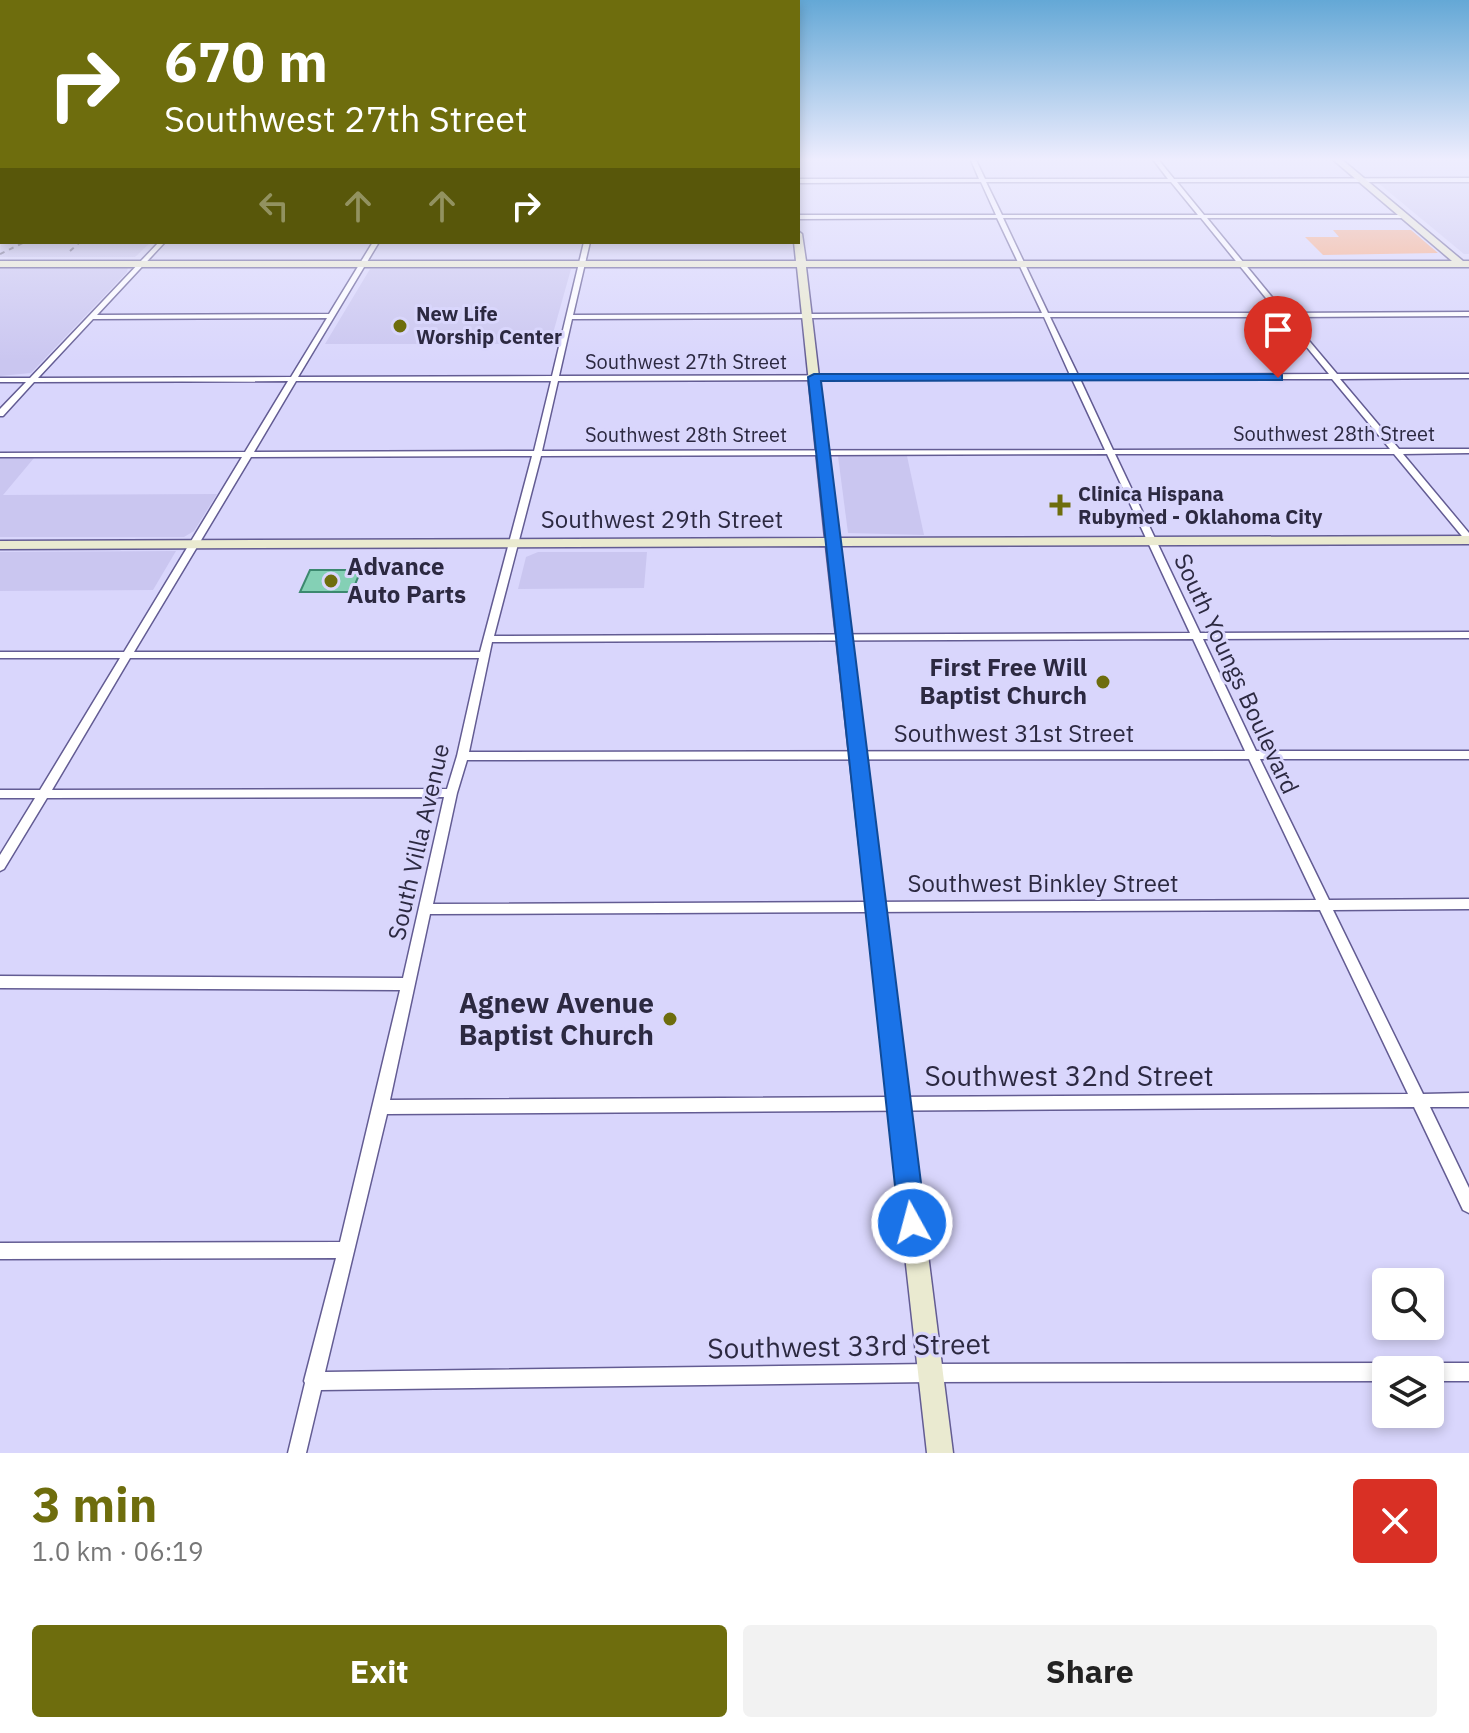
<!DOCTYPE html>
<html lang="en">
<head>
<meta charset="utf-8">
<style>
  :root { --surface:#fff; --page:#f2f2f2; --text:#222; --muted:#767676; --accent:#6e6d0d }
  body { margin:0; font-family:"IBM Plex Sans",sans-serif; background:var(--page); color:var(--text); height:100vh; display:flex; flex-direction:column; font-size:30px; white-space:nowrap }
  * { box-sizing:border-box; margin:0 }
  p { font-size:26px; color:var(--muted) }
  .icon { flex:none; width:44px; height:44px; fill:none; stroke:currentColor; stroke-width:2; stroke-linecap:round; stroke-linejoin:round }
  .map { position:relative; height:1453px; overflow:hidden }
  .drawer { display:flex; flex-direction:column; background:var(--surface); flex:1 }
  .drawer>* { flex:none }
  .hud { position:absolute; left:0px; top:0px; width:800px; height:244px; box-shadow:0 4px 12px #0003; background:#6e6d0d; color:#fff; overflow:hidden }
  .fabs { position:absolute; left:1372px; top:1268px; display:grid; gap:16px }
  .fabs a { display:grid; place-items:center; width:72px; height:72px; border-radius:8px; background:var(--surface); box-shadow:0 4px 12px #0003; font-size:40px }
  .pin { position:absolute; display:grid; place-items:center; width:68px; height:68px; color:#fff; margin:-82px -34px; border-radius:50% 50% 50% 0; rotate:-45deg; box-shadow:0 0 8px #0007 }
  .pin .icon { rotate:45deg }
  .me { position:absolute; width:88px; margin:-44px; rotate:353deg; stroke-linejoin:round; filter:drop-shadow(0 0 6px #0008) }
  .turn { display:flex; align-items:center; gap:28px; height:168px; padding:0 32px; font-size:36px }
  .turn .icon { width:104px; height:104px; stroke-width:2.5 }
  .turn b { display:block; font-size:56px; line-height:68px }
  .lanes { display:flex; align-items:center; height:76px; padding:0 32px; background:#0003; justify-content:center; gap:40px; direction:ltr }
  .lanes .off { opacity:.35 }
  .round { display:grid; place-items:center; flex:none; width:84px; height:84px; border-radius:8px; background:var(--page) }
  .head { display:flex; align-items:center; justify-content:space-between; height:136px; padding:0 32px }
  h1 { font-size:48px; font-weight:700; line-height:60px; color:var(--accent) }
  .button { display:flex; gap:16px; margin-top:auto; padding:16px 32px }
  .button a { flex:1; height:92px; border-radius:8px; background:var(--accent); color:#fff; font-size:32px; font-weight:700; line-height:92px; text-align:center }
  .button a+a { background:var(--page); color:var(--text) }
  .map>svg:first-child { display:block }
  .built { fill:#cac6f0 }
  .green { fill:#f9a97e }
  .building { fill:#84d0b5; stroke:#3c896f; stroke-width:2 }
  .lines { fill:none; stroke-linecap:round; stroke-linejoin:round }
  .street-casing { stroke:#635c93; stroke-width:3 }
  .secondary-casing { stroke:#635c93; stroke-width:3 }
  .street { fill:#fff; fill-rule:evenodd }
  .secondary { fill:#eaead0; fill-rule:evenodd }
  .rail { stroke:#6f6c89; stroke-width:2; stroke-dasharray:5 5; stroke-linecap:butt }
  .route { fill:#1a73e8; stroke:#114b97; stroke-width:2 }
  .poi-dot { fill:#6e6d0d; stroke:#d9d6fc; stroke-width:3 }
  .labels { text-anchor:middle; stroke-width:6; stroke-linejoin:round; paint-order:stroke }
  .far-poi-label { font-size:20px; font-weight:bold; fill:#2c2941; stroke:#d9d6fc; text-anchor:start }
  .far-street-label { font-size:20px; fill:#2c2941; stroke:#d9d6fc }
  .street-label { font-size:24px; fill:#2c2941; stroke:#d9d6fc }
  .poi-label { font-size:24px; font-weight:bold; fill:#2c2941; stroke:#d9d6fc; text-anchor:start }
  .near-poi-label { font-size:28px; font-weight:bold; fill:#2c2941; stroke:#d9d6fc; text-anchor:end }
  .near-street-label { font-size:28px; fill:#2c2941; stroke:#d9d6fc }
</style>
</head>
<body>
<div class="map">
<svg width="1469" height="1453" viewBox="0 0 1469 1453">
  <rect width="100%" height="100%" fill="#d9d6fc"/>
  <g class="built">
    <path d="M1377 182H1469V254H1464Z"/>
    <path d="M2 196V242H151L135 257H0Z"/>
    <path d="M0 266 128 267 127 272 31 373 0 376Z"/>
    <path d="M370 269H571L550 344H325Z"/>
    <path d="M838 456H907L924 535 848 533Z"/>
    <path d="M0 458H34L3 495 217 494 194 531 184 537H0Z"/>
    <path d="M176 551 153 590 0 591V552Z"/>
    <path d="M538 552H647L644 588 518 589 526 557Z"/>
  </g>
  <path class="green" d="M1333 230H1411L1438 253 1323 255 1305 237H1339Z"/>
  <path class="building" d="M310 570H361L352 592H300Z"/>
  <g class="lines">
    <defs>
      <g id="street">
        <path d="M970 158H975L985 179H1168L1152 158H1157L1174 179 1469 178V182H1177L1204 215H1406L1407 216 1404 218H1207L1285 313 1469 312V316L1289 317 1337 374H1469V378L1340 379 1399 449H1469V453L1403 454 1469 533V542L1466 541 1394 454H1115L1200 633 1469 632V638L1203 639 1256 751H1469V759H1260L1329 900 1469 899V909L1333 910 1423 1094 1469 1093V1107H1430L1469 1188V1213L1463 1210 1414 1107 387 1114 325 1372 930 1364 1386 1363 1392 1366 1394 1370H1386V1381L930 1382 321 1390 306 1453H288L305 1383 304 1381 336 1258 0 1259V1243L340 1242 400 990 0 988V976L403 978 444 797 47 798 4 869 0 871V855L35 798H0V790H40L120 658H0V652H124L242 457H0V453L245 452 288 381 34 382 3 416H0V409L26 382H0V378H30L159 242H165L97 315 329 314 373 242H379L298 377 552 376 584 242H590L573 315 1042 313 997 218 798 219V215H996L981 182 798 183V179H979ZM986 182H1171L1198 215H1002ZM1003 218H1201L1278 313H1048ZM1044 317 1070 375 559 376 572 319ZM1050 317H1282L1329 374 1078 375ZM327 318 291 377 38 378 93 319ZM1072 379 1105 450 542 451 558 381ZM1080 379H1332L1390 449 1113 450ZM296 381H551L534 451 254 452ZM1107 454 1190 633 494 636 541 456ZM532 456 480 652H134L251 457ZM1193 639 1245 751 469 752 492 642ZM130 658H479L457 756 447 789 52 790ZM1249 759 1316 900 433 904 457 793 467 760ZM1320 910 1408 1094 390 1100 430 914Z"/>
        <path d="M1430 1363H1469V1381H1430V1370H1422L1424 1366Z"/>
      </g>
      <path id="secondary" d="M1331 158H1340L1463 261H1469V267H806L838 538 1469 536V544L839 546 953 1453H927L826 546 0 549V541L825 538 797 267H0V261H796L794 242H798V231L802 234 806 261H1452Z"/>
    </defs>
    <use href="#street" class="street-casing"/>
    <use href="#secondary" class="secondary-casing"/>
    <use href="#street" class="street"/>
    <use href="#secondary" class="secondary"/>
    <g class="rail">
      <path d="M70 251 80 242"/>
      <path d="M0 254 25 242"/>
    </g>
  </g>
  <linearGradient id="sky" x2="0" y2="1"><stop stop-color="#64a8d6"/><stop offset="0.44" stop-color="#eeedfe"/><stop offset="1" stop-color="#eeedfe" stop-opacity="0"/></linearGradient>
  <rect width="1469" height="362" fill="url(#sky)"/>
  <path class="route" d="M1278 374 1282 375V380L821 381 926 1223 922 1232 912 1236 903 1232 899 1223 808 377 814 374Z"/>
  <g class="poi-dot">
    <circle cx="400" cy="326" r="8"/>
    <path d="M1056 493h8v8h8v8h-8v8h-8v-8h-8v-8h8z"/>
    <circle cx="331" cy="581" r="8"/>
    <circle cx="1103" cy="682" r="8"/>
    <circle cx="670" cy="1019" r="8"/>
  </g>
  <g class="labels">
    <g class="far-poi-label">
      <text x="416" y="321">New Life<tspan x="416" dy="23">Worship Center</tspan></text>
      <text x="1078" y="501">Clinica Hispana<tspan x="1078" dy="23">Rubymed - Oklahoma City</tspan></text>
    </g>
    <g class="far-street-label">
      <text x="686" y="369">Southwest 27th Street</text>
      <text x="1334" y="441">Southwest 28th Street</text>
      <text x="686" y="442">Southwest 28th Street</text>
    </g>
    <g class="street-label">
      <text x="662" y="528">Southwest 29th Street</text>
      <text transform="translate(1236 674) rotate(65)" y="8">South Youngs Boulevard</text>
      <text x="1014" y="742">Southwest 31st Street</text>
      <text transform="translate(419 842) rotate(-77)" y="8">South Villa Avenue</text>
      <text x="1043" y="892">Southwest Binkley Street</text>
    </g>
    <g class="poi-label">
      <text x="347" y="575">Advance<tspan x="347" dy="28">Auto Parts</tspan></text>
      <text x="1087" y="676" text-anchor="end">First Free Will<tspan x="1087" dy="28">Baptist Church</tspan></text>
    </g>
    <g class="near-poi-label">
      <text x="654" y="1013">Agnew Avenue<tspan x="654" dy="32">Baptist Church</tspan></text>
    </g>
    <g class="near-street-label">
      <text x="1069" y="1086">Southwest 32nd Street</text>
      <text transform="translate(849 1346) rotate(-1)" y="10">Southwest 33rd Street</text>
    </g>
  </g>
</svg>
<div class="fabs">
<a><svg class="icon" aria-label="search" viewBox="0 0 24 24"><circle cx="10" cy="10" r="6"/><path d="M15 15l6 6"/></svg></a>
<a><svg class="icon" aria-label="layers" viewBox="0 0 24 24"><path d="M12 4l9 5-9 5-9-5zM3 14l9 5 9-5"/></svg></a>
</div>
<div class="pin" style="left:1278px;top:378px;background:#d93025"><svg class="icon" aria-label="arrive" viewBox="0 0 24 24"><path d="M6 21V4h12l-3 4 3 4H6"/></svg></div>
<svg class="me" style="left:912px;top:1223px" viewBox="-20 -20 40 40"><circle r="17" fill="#1a73e8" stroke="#fff" stroke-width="3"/><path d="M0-11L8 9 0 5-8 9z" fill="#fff"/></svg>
<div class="hud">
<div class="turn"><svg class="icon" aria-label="right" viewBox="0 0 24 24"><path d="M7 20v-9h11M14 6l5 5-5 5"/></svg><div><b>670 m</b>Southwest 27th Street</div></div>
<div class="lanes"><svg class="icon off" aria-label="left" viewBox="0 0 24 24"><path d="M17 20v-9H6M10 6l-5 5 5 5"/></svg><svg class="icon off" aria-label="ahead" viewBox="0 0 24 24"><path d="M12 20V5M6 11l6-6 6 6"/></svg><svg class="icon off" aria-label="ahead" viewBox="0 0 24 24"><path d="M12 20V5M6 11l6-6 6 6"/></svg><svg class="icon" aria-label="right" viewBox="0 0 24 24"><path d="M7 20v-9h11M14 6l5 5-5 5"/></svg></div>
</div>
</div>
<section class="drawer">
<div class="head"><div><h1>3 min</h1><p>1.0 km · 06:19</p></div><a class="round" style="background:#d93025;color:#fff"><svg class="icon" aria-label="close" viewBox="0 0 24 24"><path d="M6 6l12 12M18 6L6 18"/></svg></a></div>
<div class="button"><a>Exit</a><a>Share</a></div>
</section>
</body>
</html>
